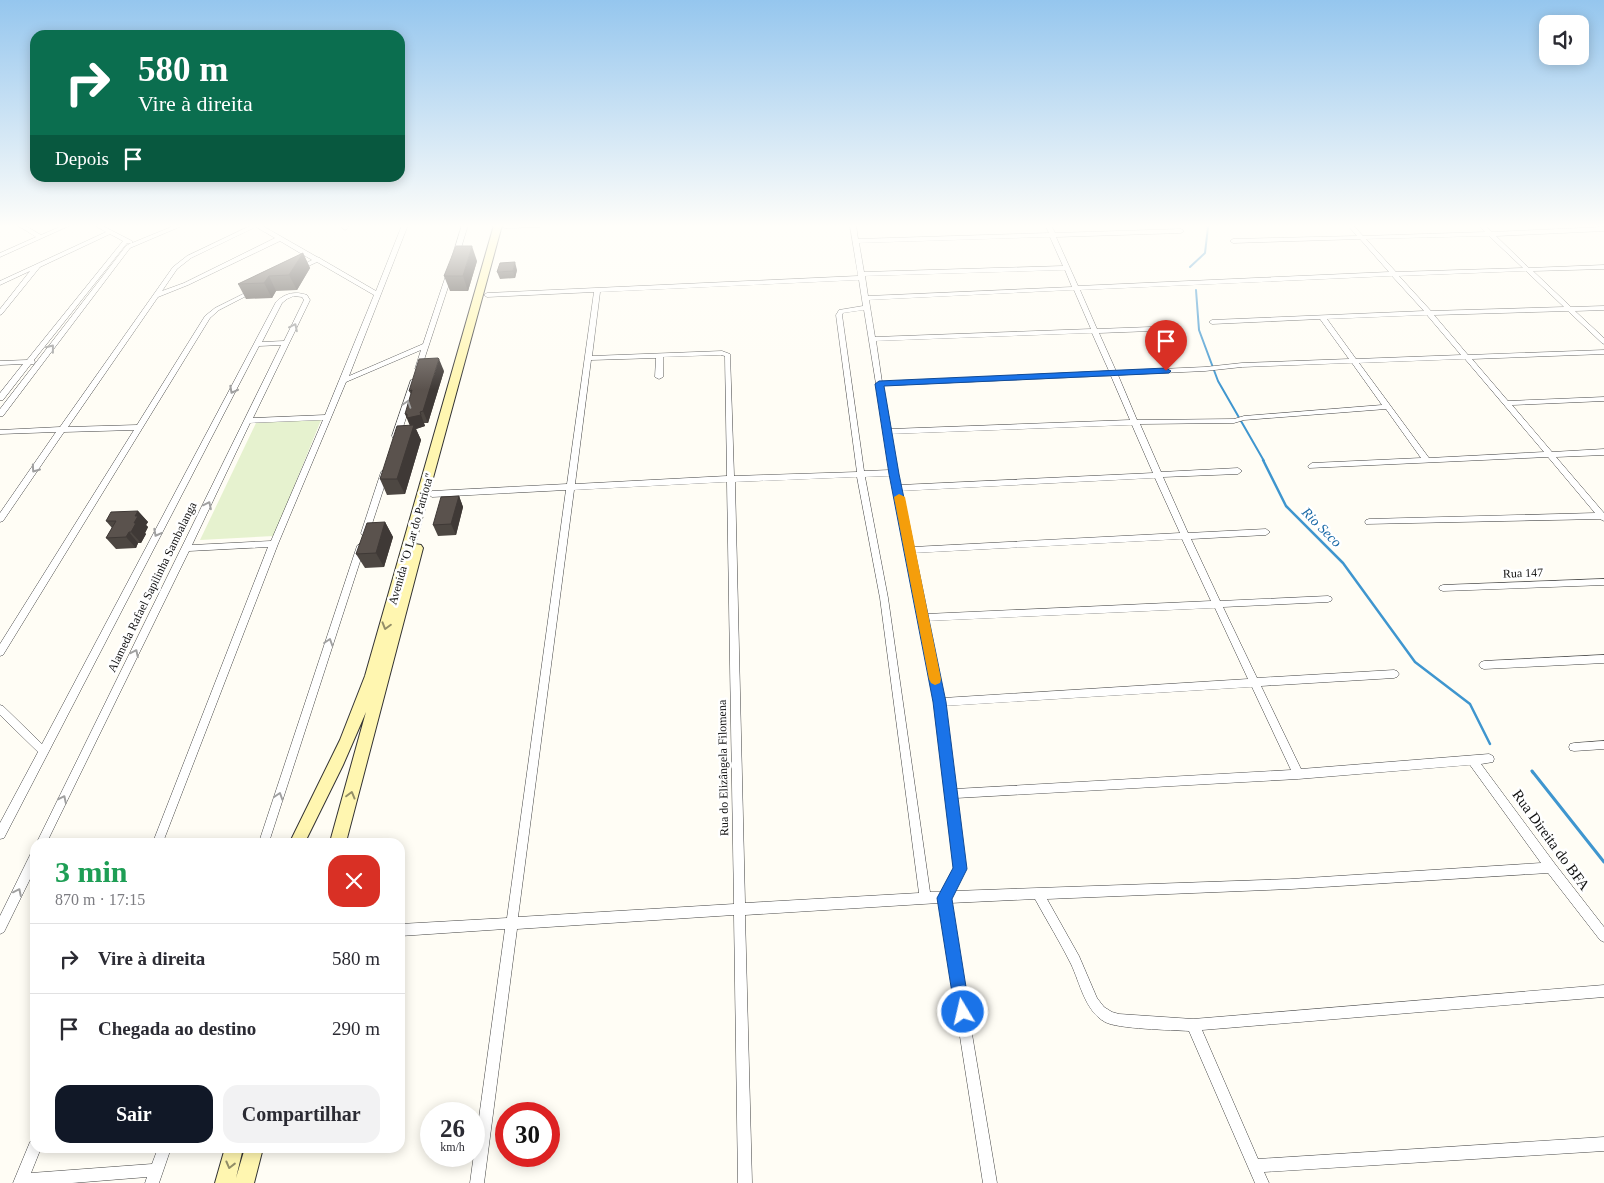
<!DOCTYPE html>
<html lang="pt">
<head>
<meta charset="utf-8">
<style>
  :root { --surface:#fff; --page:#f2f2f3; --text:#2b2b33; --muted:#7c7c81; --line:#e1e1e2; --accent:#111827 }
  body { margin:0; font-family:"Times New Roman",serif; background:var(--page); color:var(--text); height:100vh; display:flex; flex-direction:column; font-size:19px; white-space:nowrap }
  * { box-sizing:border-box; margin:0 }
  p { font-size:16px; color:var(--muted) }
  .icon { flex:none; width:28px; height:28px; fill:none; stroke:currentColor; stroke-width:2; stroke-linecap:round; stroke-linejoin:round }
  .map { position:relative; flex:1; overflow:hidden }
  .details { position:absolute; left:30px; top:838px; width:375px; height:315px; display:flex; flex-direction:column; background:var(--surface); border-radius:15px; box-shadow:0 2px 12px #0003 }
  .details>* { flex:none }
  .top-card { position:absolute; left:30px; top:30px; width:375px; height:152px; border-radius:15px; box-shadow:0 2px 12px #0003; background:#0b6e4f; color:#fff; overflow:hidden }
  .controls { position:absolute; left:1539px; top:15px; display:grid; gap:10px }
  .controls a { display:grid; place-items:center; width:50px; height:50px; border-radius:10px; background:var(--surface); box-shadow:0 2px 12px #0003; font-size:25px }
  .speed { position:absolute; left:420px; top:1102px; display:flex; gap:10px; font-size:25px; font-weight:700; text-align:center }
  .speed>* { display:grid; place-content:center; width:65px; height:65px; border-radius:50%; background:var(--surface); box-shadow:0 2px 12px #0003; line-height:1 }
  .speed small { font-size:12px; font-weight:400 }
  .speed .limit { border:8px solid #d22; background:#fff; color:#111 }
  .pin { position:absolute; display:grid; place-items:center; width:42px; height:42px; color:#fff; margin:-51px -21px; border-radius:50% 50% 50% 0; rotate:-45deg; box-shadow:0 0 5px #0007 }
  .pin .icon { rotate:45deg }
  .me { position:absolute; width:55px; margin:-28px; rotate:351deg; stroke-linejoin:round; filter:drop-shadow(0 0 4px #0008) }
  .turn { display:flex; align-items:center; gap:18px; height:105px; padding:0 25px; font-size:22px }
  .turn .icon { width:65px; height:65px; stroke-width:2.5 }
  .turn b { display:block; font-size:35px; line-height:42px }
  .then { display:flex; align-items:center; height:48px; padding:0 25px; background:#0003; gap:10px; font-size:19px }
  .round { display:grid; place-items:center; flex:none; width:52px; height:52px; border-radius:15px; background:var(--page) }
  .head { display:flex; align-items:center; justify-content:space-between; height:85px; padding:0 25px }
  h1 { font-size:30px; font-weight:600; line-height:38px; color:#1e9e55 }
  .primary-button { display:flex; gap:10px; margin-top:auto; padding:10px 25px }
  .primary-button a { flex:1; height:58px; border-radius:15px; background:var(--accent); color:#fff; font-size:20px; font-weight:600; line-height:58px; text-align:center }
  .primary-button a+a { background:var(--page); color:var(--text) }
  ul { padding:0; list-style:none }
  li { display:flex; align-items:center; gap:15px; height:70px; padding:0 25px; border-top:1px solid var(--line) }
  li div { flex:1 }
  li b { display:block; font-size:19px }
  li em { font-style:normal }
  .map>svg:first-child { display:block }
  .pitch { fill:#e6f2cf }
  .lines { fill:none; stroke-linecap:round; stroke-linejoin:round }
  .stream-far2 { stroke:#3f96cf; stroke-width:2 }
  .stream-far1 { stroke:#3f96cf; stroke-width:2.5 }
  .stream { stroke:#3f96cf; stroke-width:3 }
  .street-casing { stroke:#444; stroke-width:1 }
  .secondary-casing { stroke:#333; stroke-width:2 }
  .street { fill:#fff; fill-rule:evenodd }
  .secondary { fill:#fff6b0; fill-rule:evenodd }
  .wall { fill:#4d4742 }
  .shaded-wall { fill:#3f3936 }
  .building { fill:#5a524d; stroke:#3f3936 }
  .oneway { stroke:#a0a0a0 }
  .oneway2 { stroke:#948f68 }
  .route { fill:#1a73e8; stroke:#114b97 }
  .slow { fill:#f59e0b }
  .labels { text-anchor:middle; stroke-width:5; stroke-linejoin:round; paint-order:stroke }
  .street-label { font-size:12px; fill:#111; stroke:#fff }
  .water-label { font-size:14px; font-style:italic; fill:#1768a6; stroke:#fff }
  .near-street-label { font-size:15px; fill:#111; stroke:#fff }
</style>
</head>
<body>
<div class="map">
<svg width="1604" height="1183" viewBox="0 0 1604 1183">
  <rect width="100%" height="100%" fill="#fffdf5"/>
  <path class="pitch" d="M321 420 274 536 200 540 256 423Z"/>
  <g class="lines">
    <g class="stream-far2">
      <path d="M1190 267 1205 253 1208 227 1205 225"/>
      <path d="M1196 290 1199 330 1218 381 1264 461"/>
    </g>
    <g class="stream-far1">
      <path d="M1263 460 1286 506 1343 563 1415 662 1470 704 1490 744"/>
      <path d="M1532 771 1533 773"/>
    </g>
    <path class="stream" d="M1532 771 1604 862"/>
    <defs>
      <g id="street">
        <path d="M17 225H24L41 235 64 225H71L0 257V253L36 237Z"/>
        <path d="M94 225H101L132 241V243L176 225H184L130 248 3 416H0V409L126 246 131 243H127L34 360 35 362 34 364H31L3 400H0V393L23 364 0 365V361L27 360 123 241 110 234 40 267 2 314 0 315V309L30 271 0 285V281L106 232Z"/>
        <path d="M252 225H261L317 257 320 258 321 259 376 291 402 225H408L349 376 423 344 447 272 452 271 453 272 421 369 418 371 415 369 421 350 346 382 278 544 163 842H153L268 547 189 551 47 842H37L281 345 259 346 4 838 0 839V823L38 752 0 715V705L3 706 42 744 276 302C285 293 295 291 307 295L310 300 253 418 325 415 374 295 317 262 300 270H296V268L312 260 280 241 188 285 158 297 68 427 137 425 205 316 215 308 253 289 258 290 219 310 210 318 3 655 0 656V644L134 430 64 432 3 521 0 522V513L56 432 0 434V430L60 427 173 267 187 256ZM256 227 275 238 184 283 162 291 177 269 191 258ZM294 296 302 297 304 300 284 341 262 342 282 303 287 299ZM323 420 271 541 192 545 250 423Z"/>
        <path d="M343 225H349L347 229 345 230 342 228Z"/>
        <path d="M462 225H468L458 258 455 260 452 258Z"/>
        <path d="M503 225H543L540 227 505 228 503 227Z"/>
        <path d="M850 225H856L858 239 1049 233 1045 225H1051L1055 233 1181 229 1184 231 1181 233 1056 237 1078 286 1389 272 1360 239 1233 243 1230 241 1233 239 1357 236 1347 225H1353L1363 236 1485 232 1478 225H1484L1492 232 1604 227V231L1496 236 1529 268 1604 265V269L1533 271 1571 307 1604 306V310L1575 311 1604 338V344L1602 343 1568 311 1434 315 1468 355 1604 350V354L1472 359 1508 401 1604 397V401L1512 405 1552 452 1604 449V455L1556 457 1604 513V521L1600 519 1366 524 1365 522 1366 520 1369 519 1595 513 1548 457 1309 468 1308 466 1312 463 1421 458 1386 409 1244 420 1234 423 1140 424 1161 472 1238 468 1242 471 1238 474 1163 477 1188 533 1266 529 1270 532 1266 535 1191 539 1220 601 1328 596 1331 597 1332 599 1331 601 1328 602 1223 607 1257 678 1394 670 1397 671 1399 674 1397 677 1394 678 1261 686 1301 769 1489 754 1493 756 1494 759 1493 762 1481 764 1555 864 1604 927V942L1600 940 1548 873 1291 889 1047 899 1079 956 1097 998 1104 1007 1112 1012 1119 1014 1193 1019 1604 985V997L1202 1030 1258 1159 1604 1137V1151L1264 1172 1269 1183H1255L1189 1031C1172 1030 1117 1029 1105 1022 1085 1011 1080 983 1071 964 1060 942 1047 921 1035 899L950 903 997 1183H983L939 903 745 915 752 1183H738L734 915 517 929 484 1183H470L505 929 400 936V924L507 918 566 490 432 497 428 494 432 491 567 484 594 292 487 297 484 295 487 293 858 276ZM1489 236 1523 268 1396 272 1366 239ZM1050 237 1063 266 864 272 859 243ZM1065 270 1072 287 868 296 865 276ZM1526 271 1564 307 1431 311 1399 276ZM1392 276 1424 311 1212 320 1209 322 1212 324 1320 319 1349 359 1242 363 1205 367 1116 371 1099 333 1177 330 1180 328 1177 326 1097 329 1080 290ZM859 280 863 306 839 310 836 315 857 472 734 476 730 354 722 351 592 356 600 292ZM1074 290 1091 329 875 337 869 300ZM864 310 890 470 864 471 842 315 843 313ZM1427 315 1461 355 1356 359 1327 319ZM1092 333 1109 371 882 382 876 341ZM721 355 725 356 727 476 575 484 591 360 656 358 655 377 659 379 663 377V357ZM1465 359 1544 452 1429 458 1359 363ZM1352 363 1382 405 1244 416 1234 419 1137 420 1118 375 1205 371 1242 367ZM1111 376 1130 420 891 429 883 386ZM1132 425 1153 473 900 485 891 434ZM891 476 934 702 954 868 941 892H930L888 598 865 477ZM857 477 880 598 919 893 745 903 735 482ZM1155 478 1180 533 913 547 901 491ZM727 482 734 904 518 917 574 490ZM1182 539 1211 601 926 614 914 553ZM1215 608 1248 679 943 698 928 621ZM1252 687 1291 770 955 789 944 706ZM1470 765 1541 863 1291 879 954 891 965 869 956 798 1298 779Z"/>
        <path d="M411 380H417L418 382 400 436 399 438H393L392 436Z"/>
        <path d="M385 469 389 472 369 533 365 536 362 535 361 533 381 472Z"/>
        <path d="M361 543 365 546 269 842H259L357 546Z"/>
        <path d="M1604 579V585L1443 591 1440 590 1439 588 1440 586 1443 585Z"/>
        <path d="M1604 655V663L1484 669 1481 668 1479 665 1481 662 1484 661Z"/>
        <path d="M1604 741V749L1574 751 1570 750 1569 747 1570 744 1574 743Z"/>
        <path d="M35 852V869L4 932 0 934V916L31 853Z"/>
        <path d="M35 1140V1148H41L31 1173 152 1164 158 1148H171L159 1183H145L147 1177 72 1183H13L30 1142Z"/>
      </g>
      <g id="secondary">
        <path d="M494 225H502L415 544 421 545 423 548 346 842H330L366 712 343 765 305 842H290L340 740 365 676Z"/>
        <path d="M225 1148H243L236 1178 245 1148H263L254 1183H215Z"/>
      </g>
    </defs>
    <use href="#street" class="street-casing"/>
    <use href="#secondary" class="secondary-casing"/>
    <use href="#street" class="street"/>
    <use href="#secondary" class="secondary"/>
  </g>
  <g class="wall">
    <path d="M303 253 310 268 297 290 276 291 272 298 246 299 238 284Z"/>
    <path d="M477 261 468 291H450L444 276Z"/>
    <path d="M517 270 515 278 500 279 497 272Z"/>
    <path d="M444 371 428 423H424L425 426 416 429 421 440 405 494 387 495 380 479 410 425 411 394 409 391Z"/>
    <path d="M459 496 463 507 456 535 438 536 433 525Z"/>
    <path d="M138 511 148 522 146 525 148 527 145 533 146 534 141 543H138L136 548 116 549 106 538 112 528 106 521Z"/>
    <path d="M385 522 393 537 384 567 365 568 356 554Z"/>
  </g>
  <g class="shaded-wall">
    <path d="M472 246 477 261 468 291 463 276Z"/>
    <path d="M303 253 310 268 297 290 289 275Z"/>
    <path d="M515 262 517 270 515 278 513 271Z"/>
    <path d="M269 276 276 291 272 298 264 283Z"/>
    <path d="M439 359 444 371 428 423 423 411Z"/>
    <path d="M420 412 425 426 416 429 421 440 405 494 397 479 410 426 405 414Z"/>
    <path d="M459 496 463 507 456 535 451 524Z"/>
    <path d="M138 511 148 522 146 525 148 527 145 533 146 534 141 543 131 532 134 523 135 516Z"/>
    <path d="M385 522 393 537 384 567 376 553Z"/>
    <path d="M129 532 138 543 136 548 126 537Z"/>
  </g>
  <g class="building">
    <path d="M456 246H472L463 276H444Z"/>
    <path d="M303 253 289 275 269 276 264 283 238 284Z"/>
    <path d="M515 262 513 271 497 272 500 263Z"/>
    <path d="M438 358 439 359 423 411 420 412 421 415 407 418V414H405L412 390 409 391 419 359Z"/>
    <path d="M414 425 397 479H380L397 426Z"/>
    <path d="M459 496 451 524 433 525 441 497Z"/>
    <path d="M138 511 135 516H138L134 523H136L131 532H129L126 537 106 538 116 521H106L111 512Z"/>
    <path d="M385 522 376 553 356 554 367 523Z"/>
  </g>
  <defs><path id="oneway-chevron" d="M-2-3.5L2.5 0L-2 3.5" fill="none" stroke-width="1.6" stroke-linecap="round" stroke-linejoin="round" transform="scale(1.25)"/></defs>
  <g class="oneway">
    <use href="#oneway-chevron" transform="translate(294 327) rotate(-64)"/>
    <use href="#oneway-chevron" transform="translate(51 348) rotate(-52)"/>
    <use href="#oneway-chevron" transform="translate(233 390) rotate(118)"/>
    <use href="#oneway-chevron" transform="translate(407 404) rotate(-72)"/>
    <use href="#oneway-chevron" transform="translate(35 469) rotate(125)"/>
    <use href="#oneway-chevron" transform="translate(208 505) rotate(-64)"/>
    <use href="#oneway-chevron" transform="translate(157 533) rotate(118)"/>
    <use href="#oneway-chevron" transform="translate(329 642) rotate(-72)"/>
    <use href="#oneway-chevron" transform="translate(135 653) rotate(-64)"/>
    <use href="#oneway-chevron" transform="translate(279 796) rotate(-72)"/>
    <use href="#oneway-chevron" transform="translate(63 799) rotate(-64)"/>
    <use href="#oneway-chevron" transform="translate(18 892) rotate(-64)"/>
  </g>
  <g class="oneway2">
    <use href="#oneway-chevron" transform="translate(386 626) rotate(106)"/>
    <use href="#oneway-chevron" transform="translate(351 795) rotate(-75)"/>
    <use href="#oneway-chevron" transform="translate(230 1165) rotate(104)"/>
  </g>
  <linearGradient id="sky" x2="0" y2="1"><stop stop-color="#95c6ee"/><stop offset="0.58" stop-color="#fffefa"/><stop offset="1" stop-color="#fffefa" stop-opacity="0"/></linearGradient>
  <rect width="1604" height="390" fill="url(#sky)"/>
  <path class="route" d="M1166 368 1171 371 1169 373 884 386 899 474 946 702 967 869 952 899 970 1012 968 1018 963 1020 957 1018 955 1012 937 898 953 868 933 702 889 474 875 384 879 381Z"/>
  <path class="slow" d="M899 494 905 497 941 679 940 683 935 685 931 683 929 679 894 497Z"/>
  <g class="labels">
    <g class="street-label">
      <text transform="translate(411 539) rotate(-74)" y="4">Avenida "O Lar do Patriota"</text>
      <text transform="translate(1523 573) rotate(-2)" y="4">Rua 147</text>
      <text transform="translate(152 587) rotate(-64)" y="4">Alameda Rafael Sapilinha Sambalanga</text>
      <text transform="translate(723 768) rotate(-91)" y="4">Rua do Elizângela Filomena</text>
    </g>
    <g class="water-label">
      <text transform="translate(1322 527) rotate(45)" y="5">Rio Seco</text>
    </g>
    <g class="near-street-label">
      <text transform="translate(1551 840) rotate(54)" y="5">Rua Direita do BFA</text>
    </g>
  </g>
</svg>
<div class="controls">
<a><svg class="icon" aria-label="sound" viewBox="0 0 24 24"><path d="M4 9h4l5-4v14l-5-4H4zM17 9q2 3 0 6"/></svg></a>
</div>
<div class="speed"><div>26<small>km/h</small></div><div class="limit">30</div></div>
<div class="pin" style="left:1166px;top:371px;background:#d93025"><svg class="icon" aria-label="arrive" viewBox="0 0 24 24"><path d="M6 21V4h12l-3 4 3 4H6"/></svg></div>
<svg class="me" style="left:963px;top:1012px" viewBox="-20 -20 40 40"><circle r="17" fill="#1a73e8" stroke="#fff" stroke-width="3"/><path d="M0-11L8 9 0 5-8 9z" fill="#fff"/></svg>
<div class="top-card">
<div class="turn"><svg class="icon" aria-label="right" viewBox="0 0 24 24"><path d="M7 20v-9h11M14 6l5 5-5 5"/></svg><div><b>580 m</b>Vire à direita</div></div>
<div class="then">Depois<svg class="icon" aria-label="arrive" viewBox="0 0 24 24"><path d="M6 21V4h12l-3 4 3 4H6"/></svg></div>
</div>
<section class="details">
<div class="head"><div><h1>3 min</h1><p>870 m · 17:15</p></div><a class="round" style="background:#d93025;color:#fff"><svg class="icon" aria-label="close" viewBox="0 0 24 24"><path d="M6 6l12 12M18 6L6 18"/></svg></a></div>
<ul>
<li><svg class="icon" aria-label="right" viewBox="0 0 24 24"><path d="M7 20v-9h11M14 6l5 5-5 5"/></svg><div><b>Vire à direita</b></div><em>580 m</em></li>
<li><svg class="icon" aria-label="arrive" viewBox="0 0 24 24"><path d="M6 21V4h12l-3 4 3 4H6"/></svg><div><b>Chegada ao destino</b></div><em>290 m</em></li>
</ul>
<div class="primary-button"><a>Sair</a><a>Compartilhar</a></div>
</section>
</div>
</body>
</html>
